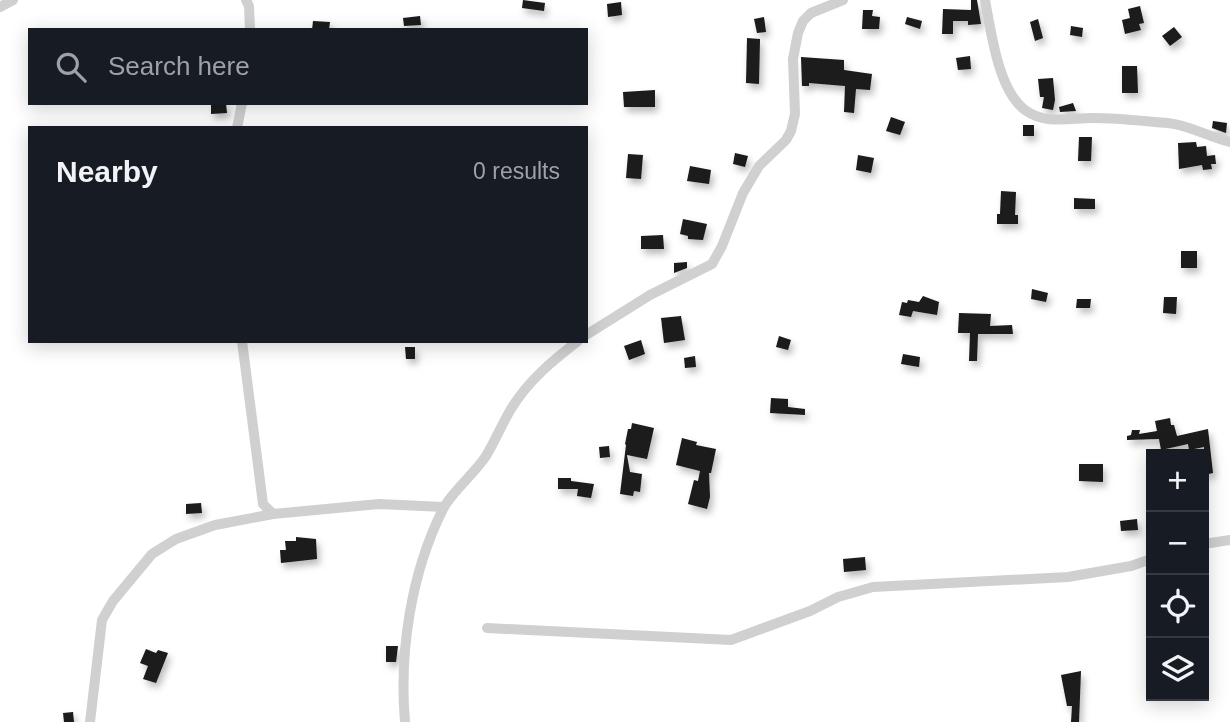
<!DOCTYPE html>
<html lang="en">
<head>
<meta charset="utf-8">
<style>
	:root { --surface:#171b24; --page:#242831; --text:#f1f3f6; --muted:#9ea1a6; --line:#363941 }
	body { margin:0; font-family:Arial,sans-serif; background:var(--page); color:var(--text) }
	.controls { position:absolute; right:21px; bottom:21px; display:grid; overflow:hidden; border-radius:0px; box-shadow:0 4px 18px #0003 }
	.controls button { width:63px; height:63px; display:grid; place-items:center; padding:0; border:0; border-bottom:2px solid var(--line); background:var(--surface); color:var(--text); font:35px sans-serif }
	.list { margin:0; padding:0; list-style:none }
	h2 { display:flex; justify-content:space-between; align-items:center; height:91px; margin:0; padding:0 28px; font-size:30px }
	h2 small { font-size:23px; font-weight:400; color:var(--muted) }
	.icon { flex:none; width:38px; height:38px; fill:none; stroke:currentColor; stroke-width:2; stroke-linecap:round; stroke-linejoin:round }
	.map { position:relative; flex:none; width:1230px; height:722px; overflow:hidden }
	.search { position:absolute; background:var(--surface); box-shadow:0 4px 18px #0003; left:28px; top:28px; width:560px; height:77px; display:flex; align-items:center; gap:18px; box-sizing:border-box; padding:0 24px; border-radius:0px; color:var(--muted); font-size:26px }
	.panel { position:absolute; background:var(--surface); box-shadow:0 4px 18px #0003; left:28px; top:126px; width:560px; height:217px; border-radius:0px }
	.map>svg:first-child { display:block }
	.building { fill:#1a1a1a; filter:url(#shadow) }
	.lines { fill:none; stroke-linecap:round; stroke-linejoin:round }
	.minor { stroke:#d0d0d0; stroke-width:10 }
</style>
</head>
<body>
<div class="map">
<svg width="1230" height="722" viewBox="0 0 1230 722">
	<defs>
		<filter id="shadow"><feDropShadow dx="3" dy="5" stdDeviation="3.5" flood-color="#0004"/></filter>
	</defs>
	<rect width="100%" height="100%" fill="#fff"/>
	<g class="building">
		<polygon points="523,0 545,3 544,11 522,8"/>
		<polygon points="971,0 977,0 981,24 968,25 968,21 953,21 953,34 942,34 943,9 971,10"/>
		<polygon points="621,2 622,15 608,17 607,4"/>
		<polygon points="1140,6 1144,23 1139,24 1141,30 1125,34 1122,20 1130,18 1128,9"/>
		<polygon points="863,10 873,10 872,16 880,17 879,29 862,29"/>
		<polygon points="420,16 421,25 404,26 403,18"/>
		<polygon points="764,17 766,32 757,33 754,19"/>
		<polygon points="907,17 922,21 920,29 905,24"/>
		<polygon points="1038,19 1043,38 1035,41 1030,22"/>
		<polygon points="313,21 330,22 329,30 312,30"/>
		<polygon points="1071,26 1083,28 1082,37 1070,35"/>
		<polygon points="1174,27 1182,37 1170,46 1162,36"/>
		<polygon points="747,38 760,39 759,84 746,83"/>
		<polygon points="970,56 971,69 958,70 956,58"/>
		<polygon points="801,57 844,60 844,70 872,74 870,90 856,89 854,113 844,112 845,86 809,83 809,86 802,86"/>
		<polygon points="1122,66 1137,66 1138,93 1122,93"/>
		<polygon points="1053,78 1055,100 1053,110 1042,108 1044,97 1040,97 1038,79"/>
		<polygon points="655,90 655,107 624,107 623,92"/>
		<polygon points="211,103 226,103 227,113 211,114"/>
		<polygon points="1073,103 1076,111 1060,112 1059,107"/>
		<polygon points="891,117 905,122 900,135 886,131"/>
		<polygon points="1213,121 1227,123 1226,133 1212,128"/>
		<rect x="1023" y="125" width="11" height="11"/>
		<polygon points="1079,137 1092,137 1091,161 1078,161"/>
		<polygon points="1196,142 1197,147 1206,146 1207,156 1215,155 1216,164 1211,164 1212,169 1203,170 1202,165 1179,169 1178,143"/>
		<polygon points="735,153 748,156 745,167 733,164"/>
		<polygon points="628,154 643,155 641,179 626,178"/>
		<polygon points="858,155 874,158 871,173 856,170"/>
		<polygon points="690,166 711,170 709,184 687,181"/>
		<polygon points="1001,191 1016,192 1015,215 1018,215 1018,224 997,224 997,214 1000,214"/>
		<polygon points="1074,198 1095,199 1095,209 1074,209"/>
		<polygon points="683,219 707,224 703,240 688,239 688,236 680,234"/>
		<polygon points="663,235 664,249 641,249 641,236"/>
		<rect x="1181" y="251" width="16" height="17"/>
		<polygon points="687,262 687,268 674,273 674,263"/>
		<polygon points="1032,289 1048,293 1046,302 1031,299"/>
		<polygon points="923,296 939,302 937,315 913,311 911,317 899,315 902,302 907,303 908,300 919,302"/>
		<polygon points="1164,297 1177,297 1176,314 1163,313"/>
		<polygon points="1077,299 1091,299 1090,308 1076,308"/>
		<polygon points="959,313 991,314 990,326 1012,325 1013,334 978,334 977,361 969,361 970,333 958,333"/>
		<polygon points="681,316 685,340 664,343 661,318"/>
		<polygon points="779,336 791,340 788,350 776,347"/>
		<polygon points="641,340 645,354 629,360 624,346"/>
		<polygon points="405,347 415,347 415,359 406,359"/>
		<polygon points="903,354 920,357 919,367 901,364"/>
		<polygon points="695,356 696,367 685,368 684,358"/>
		<polygon points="771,398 788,399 788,407 805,409 805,415 770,413"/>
		<polygon points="1170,418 1171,425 1174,425 1177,436 1208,429 1213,473 1204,475 1204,447 1189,450 1188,444 1161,450 1159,439 1127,440 1127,436 1131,435 1132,430 1140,430 1139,434 1157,431 1155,421"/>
		<polygon points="632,423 654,428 647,459 627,455 630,472 642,474 640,492 634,491 633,496 620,494 626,445 625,444 628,429 631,429"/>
		<polygon points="682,438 697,442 696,445 716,449 711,473 709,473 710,497 707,509 688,504 694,480 698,481 700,471 676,465"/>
		<polygon points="609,446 610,457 600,458 599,447"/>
		<polygon points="1079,464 1103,464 1103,482 1079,481"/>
		<polygon points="558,478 571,478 571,481 594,484 591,498 577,496 578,489 558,489"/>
		<polygon points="201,503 202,513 186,514 186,504"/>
		<polygon points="1137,519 1138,530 1121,531 1120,521"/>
		<polygon points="296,537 316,539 317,559 281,563 280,550 286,550 285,541 296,541"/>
		<polygon points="865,557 866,570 844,572 843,559"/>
		<polygon points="386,646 398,646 396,662 386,662"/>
		<polygon points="146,649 156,653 158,650 168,653 156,683 143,679 148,666 140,663"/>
		<polygon points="1081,671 1079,722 1071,722 1072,706 1067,706 1061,675"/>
		<polygon points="73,712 74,722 64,722 63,713"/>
	</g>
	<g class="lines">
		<g class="minor">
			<polyline points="246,0 249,6 250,30"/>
			<path d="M985,0C991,31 998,90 1025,110C1045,125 1070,118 1093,118C1117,118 1143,121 1168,123C1189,125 1209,137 1230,142"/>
			<polyline points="0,7 13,0"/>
			<polyline points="237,128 242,103"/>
			<polyline points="586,335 650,295 712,264 722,246 743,193 759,166 786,140 791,131 795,114 793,59 798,33 803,21 811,13 843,0"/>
			<polyline points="242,341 263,504 273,514 379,504 444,507"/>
			<polyline points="1204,544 1230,540"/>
			<polyline points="487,628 731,640 810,611 838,597 873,587 1068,577 1131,566 1151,559"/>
			<polyline points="90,722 102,620 113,601 152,554 176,539 215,525 273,514"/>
			<path d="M405,722C399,652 411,573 443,509C451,493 474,474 486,456C495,441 502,424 511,409C528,381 552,361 578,341"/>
		</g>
	</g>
</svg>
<div class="controls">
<button>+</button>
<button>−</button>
<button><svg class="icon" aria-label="locate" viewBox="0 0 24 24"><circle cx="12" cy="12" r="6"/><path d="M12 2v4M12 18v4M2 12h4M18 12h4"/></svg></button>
<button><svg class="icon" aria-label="layers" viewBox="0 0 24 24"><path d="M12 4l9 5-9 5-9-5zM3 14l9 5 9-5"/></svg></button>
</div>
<div class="search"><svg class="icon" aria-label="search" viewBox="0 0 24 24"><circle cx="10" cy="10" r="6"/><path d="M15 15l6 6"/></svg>Search here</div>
<section class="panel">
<h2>Nearby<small>0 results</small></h2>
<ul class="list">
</ul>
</section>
</div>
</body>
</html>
